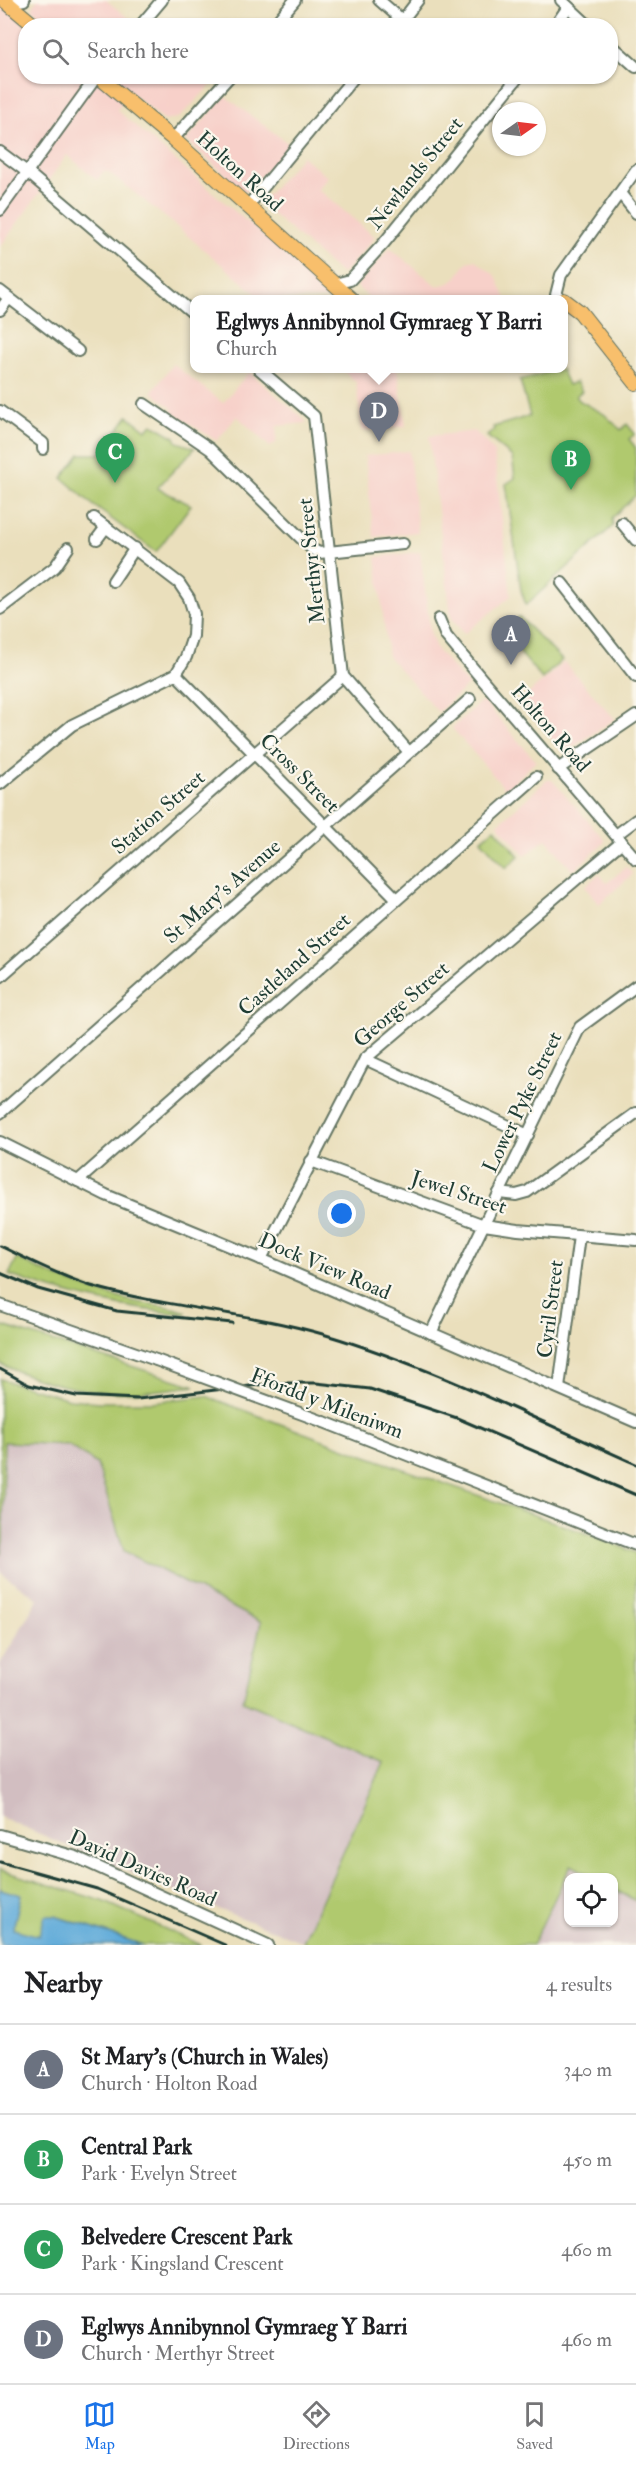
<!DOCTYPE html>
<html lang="en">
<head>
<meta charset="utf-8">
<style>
	:root { --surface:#fff; --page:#f2f2f2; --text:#202124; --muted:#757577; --line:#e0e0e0; --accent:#1a73e8 }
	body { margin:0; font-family:"IM FELL Double Pica",serif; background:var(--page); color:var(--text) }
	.controls { position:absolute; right:18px; bottom:18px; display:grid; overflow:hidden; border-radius:12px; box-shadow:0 2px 4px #0004 }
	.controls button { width:54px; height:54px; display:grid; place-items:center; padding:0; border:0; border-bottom:2px solid var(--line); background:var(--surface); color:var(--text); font:30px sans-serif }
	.compass { position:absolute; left:492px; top:102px; width:54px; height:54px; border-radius:50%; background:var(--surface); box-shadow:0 2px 4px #0004; rotate:76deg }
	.you { position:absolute; left:342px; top:1214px; width:21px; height:21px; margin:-15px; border:4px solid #fff; border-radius:50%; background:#1a73e8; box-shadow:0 0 0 9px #1a73e833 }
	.badge { display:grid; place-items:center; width:39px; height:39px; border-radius:50%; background:var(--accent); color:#fff; font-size:20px; font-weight:700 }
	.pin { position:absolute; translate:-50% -50px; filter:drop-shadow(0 2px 3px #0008) }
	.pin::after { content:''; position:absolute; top:32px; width:21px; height:18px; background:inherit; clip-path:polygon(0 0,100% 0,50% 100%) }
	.popup { position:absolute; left:190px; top:295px; width:378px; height:78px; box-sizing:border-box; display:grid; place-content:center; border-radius:12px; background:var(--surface); filter:drop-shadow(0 2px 4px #0005); font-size:20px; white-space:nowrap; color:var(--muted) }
	.popup b { font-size:22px; color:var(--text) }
	.popup::after { content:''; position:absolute; left:50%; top:100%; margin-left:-12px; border:12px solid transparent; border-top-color:var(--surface) }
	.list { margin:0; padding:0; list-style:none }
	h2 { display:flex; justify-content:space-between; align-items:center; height:78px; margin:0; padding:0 24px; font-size:26px }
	h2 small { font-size:20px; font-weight:400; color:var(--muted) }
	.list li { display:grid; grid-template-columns:39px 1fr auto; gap:18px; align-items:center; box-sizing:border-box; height:90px; padding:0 24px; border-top:2px solid var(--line) }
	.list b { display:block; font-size:22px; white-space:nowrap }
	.list p { margin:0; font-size:20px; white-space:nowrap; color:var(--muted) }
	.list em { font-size:20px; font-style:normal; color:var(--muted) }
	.icon { flex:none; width:33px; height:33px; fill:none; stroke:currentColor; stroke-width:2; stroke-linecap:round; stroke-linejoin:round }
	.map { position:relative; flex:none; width:636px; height:1945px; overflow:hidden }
	.search { position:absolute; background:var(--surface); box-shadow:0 2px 4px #0004; left:18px; right:18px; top:18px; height:66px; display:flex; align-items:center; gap:15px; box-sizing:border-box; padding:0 21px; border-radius:24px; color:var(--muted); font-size:22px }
	.sheet { height:438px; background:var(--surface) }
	nav { display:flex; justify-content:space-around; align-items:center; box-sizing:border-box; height:84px; border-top:2px solid var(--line); background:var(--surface); font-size:16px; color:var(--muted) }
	nav a { display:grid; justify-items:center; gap:3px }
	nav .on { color:var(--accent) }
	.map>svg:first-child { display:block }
	.built { fill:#f7d0c9 }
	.industrial { fill:#d2bec1 }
	.green { fill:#b0c96e; stroke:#688351; stroke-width:1.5 }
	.water { fill:#61abd9; stroke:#407486; stroke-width:1.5 }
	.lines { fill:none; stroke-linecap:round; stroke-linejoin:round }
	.minor-casing { stroke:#667664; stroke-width:14 }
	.major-casing { stroke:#667664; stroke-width:16 }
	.minor { stroke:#fff; stroke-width:10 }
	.major { stroke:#f8bf6c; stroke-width:14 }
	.rail { stroke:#1f3d34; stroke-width:3 }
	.minor-bridge-casing { stroke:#667664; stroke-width:14; stroke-linecap:butt }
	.minor-bridge { stroke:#fff; stroke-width:10 }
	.labels { text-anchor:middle; stroke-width:4.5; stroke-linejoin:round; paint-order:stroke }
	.street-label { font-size:21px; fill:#1f3d34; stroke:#fbf7ec }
</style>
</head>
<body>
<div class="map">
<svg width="636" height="1945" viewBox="0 0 636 1945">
	<rect width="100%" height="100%" fill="#fbf7ec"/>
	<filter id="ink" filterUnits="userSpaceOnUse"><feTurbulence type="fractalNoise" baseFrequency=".0167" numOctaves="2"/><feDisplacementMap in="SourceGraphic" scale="12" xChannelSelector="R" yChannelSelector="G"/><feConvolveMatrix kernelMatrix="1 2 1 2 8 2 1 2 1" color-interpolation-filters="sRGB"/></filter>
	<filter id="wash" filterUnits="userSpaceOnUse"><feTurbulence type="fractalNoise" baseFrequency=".008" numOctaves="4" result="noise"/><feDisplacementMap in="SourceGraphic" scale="24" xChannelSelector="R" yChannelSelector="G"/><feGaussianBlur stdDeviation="1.35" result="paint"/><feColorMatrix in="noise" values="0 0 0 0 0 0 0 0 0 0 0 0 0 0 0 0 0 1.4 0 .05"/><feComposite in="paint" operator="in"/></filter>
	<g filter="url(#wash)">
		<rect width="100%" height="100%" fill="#eadfbc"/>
		<g class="built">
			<polygon points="0,0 26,26 26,76 98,77 125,99 117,110 337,299 262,299 169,220 108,172 103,172 97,180 67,155 0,247"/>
			<polygon points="37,0 106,0 132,21 128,25 52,25 32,9"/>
			<polygon points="112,77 205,77 213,83 180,117 165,121"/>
			<polygon points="225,96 289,144 249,190 244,191 186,140"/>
			<polygon points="302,156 328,177 318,189 375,237 344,273 340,273 262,205 262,201"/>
			<polygon points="390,248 437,286 449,283 456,278 467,262 475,260 496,276 506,299 371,299 358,288 357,285"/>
			<polygon points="173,364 223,403 249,372 305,420 306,423 277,426 276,443 270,447 237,416 217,441 171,412 173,409 152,392"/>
			<polygon points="341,369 397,369 406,426 362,431 356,382"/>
			<polygon points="475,431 494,451 511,596 464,634 451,617 429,436"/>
			<polygon points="409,451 418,532 374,537 365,456"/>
			<polygon points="420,552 431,636 437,650 468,685 438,712 388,656 376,557"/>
			<polygon points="564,662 615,719 564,753 519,702"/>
			<polygon points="480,702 484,702 536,761 506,790 452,728"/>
			<polygon points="547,780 552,780 605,840 604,843 573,871 546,839 525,856 498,824"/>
			<polygon points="626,867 633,874 599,904 585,886 599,874 607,883"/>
		</g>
		<g class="industrial">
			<polygon points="0,1405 97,1464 124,1551 261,1622 243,1701 384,1762 303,1942 195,1900 0,1817 0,1664 38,1599 0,1572"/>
			<polygon points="571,1865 594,1877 568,1878 568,1922 614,1922 614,1889 636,1902 636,1945 532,1945"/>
		</g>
		<g class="green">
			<polygon points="561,369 568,385 576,382 582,391 576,396 580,401 604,414 621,430 627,424 635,434 629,439 636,448 636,495 612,518 613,526 526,605 521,590 506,484 515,478 512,457 487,436 494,430 493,427 530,416 520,380"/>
			<polygon points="128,416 146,430 152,424 175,437 177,442 195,448 157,488 191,505 156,552 93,505 62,478 80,454 100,454"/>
			<polygon points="519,617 562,660 542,679 502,631"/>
			<polygon points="495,828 519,856 506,868 481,840"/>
			<path d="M17,1258C52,1278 92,1291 131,1301C149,1305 170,1305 186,1312L185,1314C124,1309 67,1296 9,1275Z"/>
			<path d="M0,1325L195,1386C175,1388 155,1391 135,1392C89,1395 42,1383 0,1364Z"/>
			<polygon points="0,1379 70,1399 99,1402 152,1402 206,1396 355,1452 608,1541 636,1553 636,1901 614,1889 614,1878 594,1877 571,1865 532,1945 308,1945 303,1942 384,1762 243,1701 261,1622 124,1551 97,1464 68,1445 4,1442 3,1541 0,1556"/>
			<polygon points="0,1870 103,1901 201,1945 143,1945 55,1916 39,1936 13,1929 21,1895 0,1889"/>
		</g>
		<polygon class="water" points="0,1889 21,1895 13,1929 39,1936 45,1916 55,1916 143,1945 0,1945"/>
	</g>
	<g filter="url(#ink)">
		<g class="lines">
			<defs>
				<g id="minor">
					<polyline points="379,0 402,20"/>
					<polyline points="561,0 589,26"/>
					<polyline points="8,3 24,0"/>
					<polyline points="140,26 162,0"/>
					<polyline points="273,26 295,0"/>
					<polyline points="398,26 418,0"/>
					<polyline points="555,26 568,7"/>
					<polyline points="610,44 636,67"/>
					<polyline points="173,139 230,76"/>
					<polyline points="0,152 27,172 194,314"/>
					<polyline points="620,193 636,213"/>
					<polyline points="248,206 355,76"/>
					<polyline points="0,210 97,76"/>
					<polyline points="335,284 350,280 384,243 519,76"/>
					<polyline points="0,291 78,351"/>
					<polyline points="556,295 561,275 636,170"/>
					<polyline points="0,310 9,298"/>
					<polyline points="258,368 314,416 343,676 408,751"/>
					<polyline points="144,404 210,449 312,549 319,553 403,544"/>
					<polyline points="0,411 43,443 43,449"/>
					<polyline points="622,523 636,540"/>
					<polyline points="97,539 106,527"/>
					<polyline points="113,581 135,548"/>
					<polyline points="562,583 636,677"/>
					<polyline points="0,609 55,567 68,548"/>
					<polyline points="439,619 446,636 481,678 636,859"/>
					<polyline points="176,674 396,898"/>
					<polyline points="558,769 636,716"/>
					<polyline points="0,784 72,725 176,674 186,657 193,636 194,614 189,598 179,583 94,518"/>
					<polyline points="616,835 636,820"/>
					<polyline points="580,877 622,842"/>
					<polyline points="0,977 343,676"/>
					<polyline points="365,1059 528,1135"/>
					<polyline points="0,1113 470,699"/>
					<polyline points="0,1142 106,1195 261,1259 636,1422"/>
					<polyline points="311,1161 484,1225 518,1230 636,1240"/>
					<polyline points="78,1181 536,777"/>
					<polyline points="499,1193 516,1195 527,1192 636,1113"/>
					<polyline points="261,1259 365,1059 578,878"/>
					<polyline points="0,1305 156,1360"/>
					<polyline points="431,1333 580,1027 636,986"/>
					<polyline points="559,1388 579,1236"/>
					<polyline points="324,1422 636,1545"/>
					<polyline points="0,1835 76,1857 268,1945"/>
				</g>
				<g id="major">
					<polyline points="4,0 35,26"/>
					<polyline points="98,76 173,139 352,300"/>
					<polyline points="564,300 580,312 636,383"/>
				</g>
			</defs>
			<use href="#minor" class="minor-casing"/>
			<use href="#major" class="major-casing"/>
			<use href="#minor" class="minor"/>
			<use href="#major" class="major"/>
			<g class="rail">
				<path d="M0,1246C29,1260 60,1276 91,1286C168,1308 249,1312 326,1335C433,1367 534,1419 636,1464"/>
				<polyline points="0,1273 38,1289 117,1311 232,1323"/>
				<polyline points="0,1369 29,1385 76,1396 138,1399 276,1383 316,1383 370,1389 457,1418 636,1495"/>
				<polyline points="0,1862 97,1889 225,1945"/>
			</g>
			<defs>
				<polyline id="minor-bridge" points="156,1360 324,1422"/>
			</defs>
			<use href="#minor-bridge" class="minor-bridge-casing"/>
			<use href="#minor-bridge" class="minor-bridge"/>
		</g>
	</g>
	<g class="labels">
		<g class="street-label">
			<text transform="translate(240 171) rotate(42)" y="7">Holton Road</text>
			<text transform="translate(415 173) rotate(-51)" y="7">Newlands Street</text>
			<text transform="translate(311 561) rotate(-96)" y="7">Merthyr Street</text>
			<text transform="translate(551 728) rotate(49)" y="7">Holton Road</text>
			<text transform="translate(300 773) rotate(45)" y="7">Cross Street</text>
			<text transform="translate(158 812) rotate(-41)" y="7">Station Street</text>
			<text transform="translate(222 891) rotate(-41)" y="7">St Mary's Avenue</text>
			<text transform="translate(294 964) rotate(-42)" y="7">Castleland Street</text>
			<text transform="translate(401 1004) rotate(-41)" y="7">George Street</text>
			<text transform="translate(522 1102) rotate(-64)" y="7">Lower Pyke Street</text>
			<text transform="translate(459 1192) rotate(18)" y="7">Jewel Street</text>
			<text transform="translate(325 1266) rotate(23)" y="7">Dock View Road</text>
			<text transform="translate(550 1309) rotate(-83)" y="7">Cyril Street</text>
			<text transform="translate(327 1403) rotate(21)" y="7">Ffordd y Mileniwm</text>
			<text transform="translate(143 1868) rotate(24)" y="7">David Davies Road</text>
		</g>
	</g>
</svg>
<div class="controls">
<button><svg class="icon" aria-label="locate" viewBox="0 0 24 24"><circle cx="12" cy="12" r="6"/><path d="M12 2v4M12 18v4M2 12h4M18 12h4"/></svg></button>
</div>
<svg class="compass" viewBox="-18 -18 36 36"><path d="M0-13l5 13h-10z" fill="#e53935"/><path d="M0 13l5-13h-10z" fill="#757577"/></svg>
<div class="you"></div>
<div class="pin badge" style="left:511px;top:665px;background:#6b7280">A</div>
<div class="pin badge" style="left:571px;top:490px;background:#2e9e5b">B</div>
<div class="pin badge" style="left:115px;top:483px;background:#2e9e5b">C</div>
<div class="pin badge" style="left:379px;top:442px;background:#6b7280">D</div>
<div class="popup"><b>Eglwys Annibynnol Gymraeg Y Barri</b>Church</div>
<div class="search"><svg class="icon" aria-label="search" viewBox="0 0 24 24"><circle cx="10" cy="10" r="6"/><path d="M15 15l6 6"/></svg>Search here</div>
</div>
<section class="sheet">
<h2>Nearby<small>4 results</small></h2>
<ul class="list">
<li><span class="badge" style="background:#6b7280">A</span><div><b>St Mary's (Church in Wales)</b><p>Church · Holton Road</p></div><em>340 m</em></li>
<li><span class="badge" style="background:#2e9e5b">B</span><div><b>Central Park</b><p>Park · Evelyn Street</p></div><em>450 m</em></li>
<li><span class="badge" style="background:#2e9e5b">C</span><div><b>Belvedere Crescent Park</b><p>Park · Kingsland Crescent</p></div><em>460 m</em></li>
<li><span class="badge" style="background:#6b7280">D</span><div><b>Eglwys Annibynnol Gymraeg Y Barri</b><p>Church · Merthyr Street</p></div><em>460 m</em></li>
</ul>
</section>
<nav>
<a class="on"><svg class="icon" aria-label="map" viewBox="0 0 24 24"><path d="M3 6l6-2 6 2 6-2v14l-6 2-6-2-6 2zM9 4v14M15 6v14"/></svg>Map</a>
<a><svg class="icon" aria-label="directions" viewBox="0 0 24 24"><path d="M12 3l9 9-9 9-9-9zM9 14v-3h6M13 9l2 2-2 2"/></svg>Directions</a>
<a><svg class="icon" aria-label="saved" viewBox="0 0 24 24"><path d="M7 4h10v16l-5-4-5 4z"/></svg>Saved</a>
</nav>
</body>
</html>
